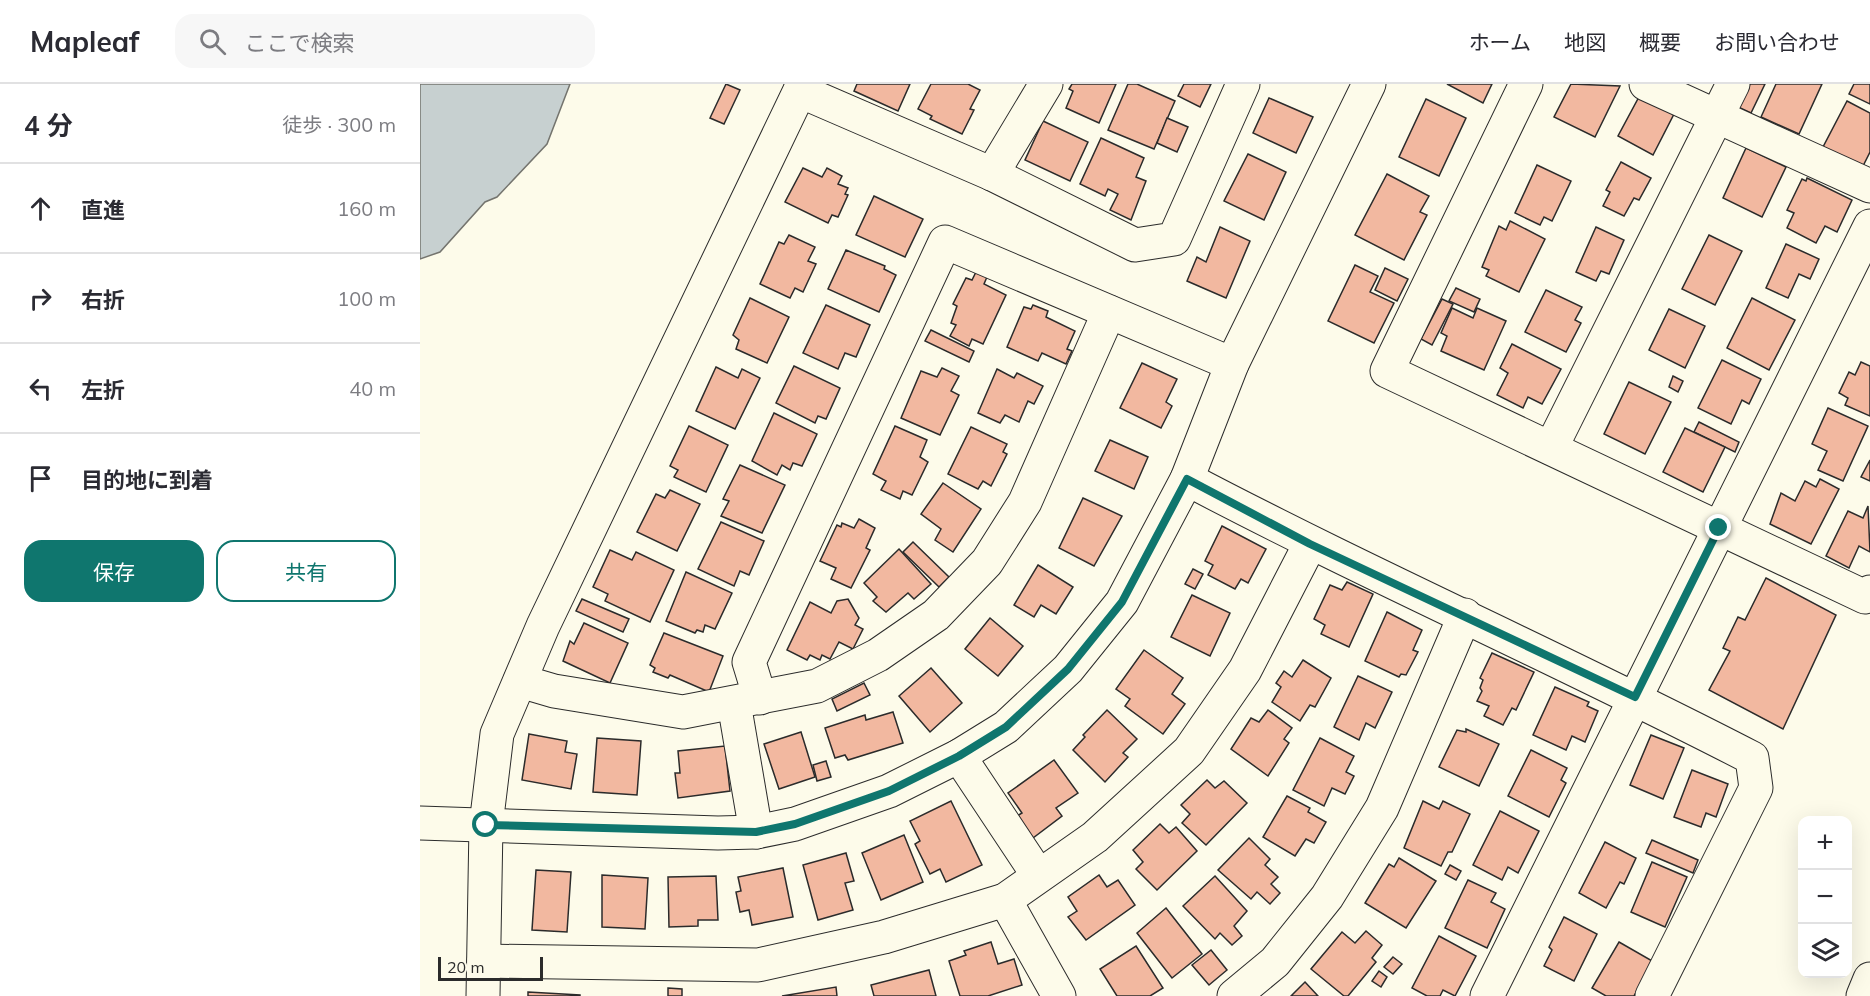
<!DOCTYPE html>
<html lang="ja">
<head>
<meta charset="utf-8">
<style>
	:root { --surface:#fff; --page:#f7f7f7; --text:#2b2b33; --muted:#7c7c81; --line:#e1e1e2; --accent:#0f766e }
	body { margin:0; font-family:Mulish,"Noto Sans JP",sans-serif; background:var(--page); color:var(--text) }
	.controls { position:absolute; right:18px; bottom:18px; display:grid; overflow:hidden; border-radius:12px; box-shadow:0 6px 24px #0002 }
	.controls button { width:54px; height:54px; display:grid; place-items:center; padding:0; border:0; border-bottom:2px solid var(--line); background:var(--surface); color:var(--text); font:30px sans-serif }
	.scale { position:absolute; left:18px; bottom:15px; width:105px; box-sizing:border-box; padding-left:6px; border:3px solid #2b2b2b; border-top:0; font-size:16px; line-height:21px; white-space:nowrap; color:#2b2b2b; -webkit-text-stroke:4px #fdfbea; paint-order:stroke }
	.stop { position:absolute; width:18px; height:18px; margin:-14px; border:4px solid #0f766e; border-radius:50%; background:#fff }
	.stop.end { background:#0f766e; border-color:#fff; box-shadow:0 2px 6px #0008 }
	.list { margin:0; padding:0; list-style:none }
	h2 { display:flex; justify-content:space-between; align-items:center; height:78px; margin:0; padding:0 24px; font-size:26px }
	h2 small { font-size:20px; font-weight:400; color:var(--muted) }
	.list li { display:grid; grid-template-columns:39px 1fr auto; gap:18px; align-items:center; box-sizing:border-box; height:90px; padding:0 24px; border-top:2px solid var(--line) }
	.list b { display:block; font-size:22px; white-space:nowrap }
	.list em { font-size:20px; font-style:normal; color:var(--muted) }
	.actions { display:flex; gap:12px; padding:18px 24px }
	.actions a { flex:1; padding:14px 0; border:2px solid var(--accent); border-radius:18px; text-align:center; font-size:21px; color:var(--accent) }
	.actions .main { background:var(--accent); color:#fff }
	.icon { flex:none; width:33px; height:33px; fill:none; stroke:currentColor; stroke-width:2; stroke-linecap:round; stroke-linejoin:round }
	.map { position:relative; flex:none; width:1450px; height:912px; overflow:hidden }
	header { display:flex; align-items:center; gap:36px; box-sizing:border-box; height:84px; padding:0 30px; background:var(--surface); border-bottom:2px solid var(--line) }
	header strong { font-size:28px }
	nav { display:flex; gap:33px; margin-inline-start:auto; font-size:21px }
	.search { width:420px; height:54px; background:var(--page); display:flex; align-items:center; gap:15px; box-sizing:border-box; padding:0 21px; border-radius:18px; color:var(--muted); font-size:22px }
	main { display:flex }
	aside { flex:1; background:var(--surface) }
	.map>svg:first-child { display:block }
	.water { fill:#c7d0d0; stroke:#74746e; stroke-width:1.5 }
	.building { fill:#f2b8a0; stroke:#2b2b2b; stroke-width:1.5 }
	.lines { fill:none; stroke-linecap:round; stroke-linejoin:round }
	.minor-casing { stroke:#2b2b2b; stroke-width:35 }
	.minor { stroke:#fdfbea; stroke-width:33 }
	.route { stroke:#0f766e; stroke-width:8 }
</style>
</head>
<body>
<header>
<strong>Mapleaf</strong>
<div class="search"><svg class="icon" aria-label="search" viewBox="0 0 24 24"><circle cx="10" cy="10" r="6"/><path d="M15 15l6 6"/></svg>ここで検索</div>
<nav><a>ホーム</a><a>地図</a><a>概要</a><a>お問い合わせ</a></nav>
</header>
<main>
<aside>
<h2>4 分<small>徒歩 · 300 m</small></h2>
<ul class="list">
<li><svg class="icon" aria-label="ahead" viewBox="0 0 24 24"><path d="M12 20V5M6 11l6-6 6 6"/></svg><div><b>直進</b></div><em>160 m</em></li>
<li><svg class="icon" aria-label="right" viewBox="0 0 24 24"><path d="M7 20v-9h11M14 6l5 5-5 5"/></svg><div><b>右折</b></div><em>100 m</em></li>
<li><svg class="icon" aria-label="left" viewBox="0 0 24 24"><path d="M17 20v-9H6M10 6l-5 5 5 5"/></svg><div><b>左折</b></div><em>40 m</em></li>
<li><svg class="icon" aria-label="arrive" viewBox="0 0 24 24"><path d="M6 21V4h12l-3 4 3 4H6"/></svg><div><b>目的地に到着</b></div></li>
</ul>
<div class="actions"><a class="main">保存</a><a>共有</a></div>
</aside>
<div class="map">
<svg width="1450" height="912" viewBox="0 0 1450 912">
	<rect width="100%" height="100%" fill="#fdfbea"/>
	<polygon class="water" points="0,0 150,0 127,60 77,113 65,118 20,168 0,175"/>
	<g class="building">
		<polygon points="306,0 320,6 304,40 290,34"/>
		<polygon points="437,0 490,0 478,27 434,7"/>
		<polygon points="511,0 548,0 560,6 550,25 554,26 542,50 510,35 512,32 498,25"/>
		<polygon points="652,0 696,0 679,39 646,24 653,7 649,5"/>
		<polygon points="708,0 717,0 755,17 734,65 688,46"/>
		<polygon points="764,0 791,0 780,23 758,12"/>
		<polygon points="1027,0 1072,0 1063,19"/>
		<polygon points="1151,0 1200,2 1175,53 1134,33"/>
		<polygon points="1330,0 1345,0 1331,29 1318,23"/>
		<polygon points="1356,0 1402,0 1379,50 1341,33"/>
		<polygon points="1434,0 1450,0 1450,20 1429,10"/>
		<polygon points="1220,11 1255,28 1233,71 1198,52"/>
		<polygon points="849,14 893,33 876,69 833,49"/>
		<polygon points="1006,15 1046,34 1019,92 979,73"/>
		<polygon points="1427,17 1450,29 1450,68 1442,84 1403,63"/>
		<polygon points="747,34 768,43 757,68 737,59"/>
		<polygon points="623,37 668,58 650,97 605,76"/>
		<polygon points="681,54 724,74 716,93 726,97 711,136 690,126 698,110 688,105 685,112 660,100"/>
		<polygon points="1326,64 1366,83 1342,133 1303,114"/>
		<polygon points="828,70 866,88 844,136 804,117"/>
		<polygon points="1201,78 1231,94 1219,116 1214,114 1204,132 1183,122 1190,108 1186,106"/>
		<polygon points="1117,81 1151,97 1132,137 1124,133 1120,141 1095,129"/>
		<polygon points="383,84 402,93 407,84 422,92 418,100 428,104 425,110 428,111 418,133 412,131 408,139 365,118"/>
		<polygon points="967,90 1009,112 1000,128 1007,131 984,176 935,151"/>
		<polygon points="1387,94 1432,116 1417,148 1405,142 1396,159 1367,144 1374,129 1367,126 1382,95 1386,97"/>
		<polygon points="454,112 503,135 485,173 436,151"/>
		<polygon points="1090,137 1125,155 1099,208 1066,192 1069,186 1062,183 1079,142 1086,146"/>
		<polygon points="800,143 830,157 806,214 767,197 777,173 786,178"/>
		<polygon points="1176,143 1204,156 1189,190 1181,187 1176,197 1156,188"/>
		<polygon points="369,151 395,163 388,177 396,180 383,208 375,204 370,214 340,200 359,158 364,160"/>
		<polygon points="1289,151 1322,167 1295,221 1262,205"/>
		<polygon points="1366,160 1399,175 1390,195 1379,190 1368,214 1346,204"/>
		<polygon points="426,166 465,182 464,185 476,191 459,228 408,205"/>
		<polygon points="935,181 958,192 950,208 974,219 954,259 908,237"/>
		<polygon points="965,184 988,195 977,217 955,206"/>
		<polygon points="556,188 567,193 564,200 586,211 563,260 552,255 549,262 530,252 536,241 531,239 537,222 533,220 546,194 552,196"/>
		<polygon points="1036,204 1060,215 1054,228 1029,217"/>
		<polygon points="1126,206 1162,223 1155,236 1161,239 1146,268 1105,248"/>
		<polygon points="330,214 369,233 347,279 316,265 319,256 313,251"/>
		<polygon points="1332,214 1375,236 1349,286 1307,264"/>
		<polygon points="1022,215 1033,220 1012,261 1001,255"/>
		<polygon points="406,221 450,241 436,273 425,269 418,285 383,269"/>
		<polygon points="613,221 628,227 626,233 655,247 647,265 652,267 646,280 622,269 618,277 587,263 604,223 611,225"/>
		<polygon points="1032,224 1053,234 1057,224 1086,237 1064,286 1021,267 1027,252 1021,249"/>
		<polygon points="1249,225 1285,242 1265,284 1229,266"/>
		<polygon points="511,246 554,267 549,278 505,257"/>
		<polygon points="1092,260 1141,285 1122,320 1108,313 1103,324 1077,311 1088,289 1080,284"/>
		<polygon points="1302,276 1341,295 1329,320 1322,316 1311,340 1278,324"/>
		<polygon points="1441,278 1450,282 1450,332 1425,321 1428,314 1419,309 1429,288 1435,291"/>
		<polygon points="722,279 757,295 746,318 752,322 741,344 700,324"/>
		<polygon points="374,282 420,304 406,335 398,332 395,339 356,319"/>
		<polygon points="296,283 318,294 322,285 340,294 315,345 276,327"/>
		<polygon points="522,284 539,292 531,307 539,311 520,351 481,334 501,287 517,293"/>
		<polygon points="577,285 594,294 597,289 623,302 614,320 608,317 599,338 585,331 580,339 558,329"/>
		<polygon points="1253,292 1263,297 1258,308 1249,303"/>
		<polygon points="1209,298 1251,318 1225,370 1184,350"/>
		<polygon points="1408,324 1448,342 1423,397 1398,386 1407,367 1392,360"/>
		<polygon points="354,329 397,350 382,382 373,379 370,386 362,381 357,391 332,377"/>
		<polygon points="1279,338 1319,358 1315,368 1274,348"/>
		<polygon points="269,342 308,361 286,408 254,393 258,386 250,382"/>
		<polygon points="475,342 507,356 500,373 508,378 492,411 483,407 480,415 461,406 466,397 453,390"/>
		<polygon points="551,343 587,360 583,368 587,370 571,402 563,397 558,405 528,390"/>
		<polygon points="1265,344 1305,363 1283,408 1243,388"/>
		<polygon points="690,356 728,373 714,405 675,387"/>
		<polygon points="1450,376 1450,397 1441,393"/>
		<polygon points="320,381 365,401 342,449 301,432 309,417 303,415"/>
		<polygon points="1400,395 1419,405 1391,460 1350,440 1361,409 1375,417 1385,397 1396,403"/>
		<polygon points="523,399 561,425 533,468 515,456 521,445 501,430"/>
		<polygon points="250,406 280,420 257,467 217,448 236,410 245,414"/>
		<polygon points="663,414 702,432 674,482 639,464"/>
		<polygon points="1448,422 1450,468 1439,462 1429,484 1406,472 1428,427 1443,434"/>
		<polygon points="439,435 455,444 446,464 450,466 431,504 411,495 416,484 400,477 417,441 421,443 422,439 434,444"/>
		<polygon points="301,438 344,457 329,491 320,487 314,502 278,485"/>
		<polygon points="802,442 846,465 828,499 821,495 815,505 788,491 793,481 785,477"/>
		<polygon points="493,458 529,493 519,503 483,468"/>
		<polygon points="479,465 511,500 494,515 488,509 466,528 453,517 457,513 444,499"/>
		<polygon points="190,466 212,476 216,468 254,486 230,538 185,517 188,510 173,503"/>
		<polygon points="618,481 653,503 636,530 621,521 614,533 594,521"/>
		<polygon points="773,485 783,490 775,505 765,500"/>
		<polygon points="266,488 312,509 295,545 285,541 283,548 277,546 275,549 246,537"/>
		<polygon points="1346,494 1416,531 1363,645 1289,606 1310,567 1303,564 1318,533 1325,536"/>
		<polygon points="927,498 953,510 929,563 901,550 905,541 894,535 910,501 922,506"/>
		<polygon points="772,511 810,529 790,572 751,553"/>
		<polygon points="162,515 209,535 203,548 156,527"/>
		<polygon points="428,515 439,534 435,541 443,545 433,565 419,558 410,575 402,571 400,576 390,571 387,576 367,566 390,518 411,529 417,517"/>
		<polygon points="967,528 1002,546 993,566 998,568 986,591 981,590 979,593 945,577"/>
		<polygon points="570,534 603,562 578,592 545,565"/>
		<polygon points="164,539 208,559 190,599 143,577 150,557 154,560"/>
		<polygon points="244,549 303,572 289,608 250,591 248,594 233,588 235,584 230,581"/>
		<polygon points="724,566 763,594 752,610 765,620 743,650 705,622 710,615 696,605"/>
		<polygon points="1072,569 1114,588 1096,626 1092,624 1083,641 1064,632 1069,622 1057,617 1062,607 1060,604 1063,596 1060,594"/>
		<polygon points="883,576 911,594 895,623 890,621 880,637 852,618 861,603 856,599 864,587 872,593"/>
		<polygon points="511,584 542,619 510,648 479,612"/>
		<polygon points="938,592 972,608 955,644 946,639 939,656 914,643"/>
		<polygon points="444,599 450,611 417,627 412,615"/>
		<polygon points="1135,603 1169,618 1167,622 1178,627 1165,658 1152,652 1146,666 1113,651"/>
		<polygon points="687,626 717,655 703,669 708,673 685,698 653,666 665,653 663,651"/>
		<polygon points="848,626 872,644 864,655 869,659 848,692 811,665 831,634 839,638"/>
		<polygon points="473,628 483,659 428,676 425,671 415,674 405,644 445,631 446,636"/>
		<polygon points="1046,645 1079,660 1059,702 1019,683 1037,646 1046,648"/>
		<polygon points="381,648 395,693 359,705 344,660"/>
		<polygon points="109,650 147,657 145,668 157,670 151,705 102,696"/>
		<polygon points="1231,651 1264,664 1243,715 1210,701"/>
		<polygon points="177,654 221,657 217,711 173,708"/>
		<polygon points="900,654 934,672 926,688 934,692 925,710 912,704 904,722 873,706"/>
		<polygon points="305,662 310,707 258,714 255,689 260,689 258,667"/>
		<polygon points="1111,666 1147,684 1141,696 1146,699 1129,733 1088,712"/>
		<polygon points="634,676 658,709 636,724 642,732 613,754 597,732 602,729 588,709"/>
		<polygon points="406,677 411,693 397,697 393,681"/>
		<polygon points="1272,686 1308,700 1296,733 1286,729 1281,743 1254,733"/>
		<polygon points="787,696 795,704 804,697 827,719 786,761 762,739 770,730 761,721"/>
		<polygon points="867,712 890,724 888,728 906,738 894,759 886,755 875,772 843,753"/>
		<polygon points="531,717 562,781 526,798 520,785 510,790 495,760 500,757 490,737"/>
		<polygon points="1003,717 1019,725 1023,717 1050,730 1032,768 1028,768 1021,782 984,764"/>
		<polygon points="1080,727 1119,747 1098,789 1088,783 1082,796 1053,781"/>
		<polygon points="740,740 749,749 756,743 777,767 737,806 716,785 723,778 713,766"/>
		<polygon points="484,751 503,798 461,816 442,769"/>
		<polygon points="829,754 850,775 845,781 858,793 851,800 860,809 850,820 837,808 831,815 798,786"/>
		<polygon points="1232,756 1278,776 1273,789 1226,769"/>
		<polygon points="1185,758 1216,774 1204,800 1200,798 1186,824 1159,809"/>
		<polygon points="426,769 434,797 425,799 433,826 398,836 383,781"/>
		<polygon points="979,774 1016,797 986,844 945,819 969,780 974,783"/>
		<polygon points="1232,778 1267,793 1245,843 1211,828"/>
		<polygon points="1030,781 1041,787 1036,796 1025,790"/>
		<polygon points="363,784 373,833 332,841 329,826 320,828 316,808 321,807 318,793"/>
		<polygon points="116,786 151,788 147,848 112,846"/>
		<polygon points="182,791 228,794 225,845 182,843"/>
		<polygon points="679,791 687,803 698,796 715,821 666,856 648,833 657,827 648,813"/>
		<polygon points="296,792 298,836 278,836 278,842 249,843 248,793"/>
		<polygon points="795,792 827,827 814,842 822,852 812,861 800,849 795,855 763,822"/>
		<polygon points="1048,796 1076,809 1071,818 1085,825 1067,864 1025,844"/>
		<polygon points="746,824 782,870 752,894 717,849"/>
		<polygon points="1144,833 1177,850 1154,897 1124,882 1132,866 1129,863"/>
		<polygon points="946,847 962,861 952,874 956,878 928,912 924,912 891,885 922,848 935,859"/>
		<polygon points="1019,852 1056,872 1035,912 1023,906 1020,912 1007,912 992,904"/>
		<polygon points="571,858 578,880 594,875 602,901 568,912 540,912 529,877 546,871 544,867"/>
		<polygon points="1199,858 1234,878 1214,912 1186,912 1172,904"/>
		<polygon points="716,862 743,904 730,912 697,912 680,885"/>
		<polygon points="791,866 807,886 789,901 772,881"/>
		<polygon points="973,873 982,880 973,890 964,883"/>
		<polygon points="509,886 516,912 454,912 451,901"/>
		<polygon points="959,887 967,893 961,903 952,897"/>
		<polygon points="885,898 898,912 871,912"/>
		<polygon points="416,903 417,912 362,912"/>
		<polygon points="248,904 262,905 262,912 248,912"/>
		<polygon points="108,908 160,911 160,912 108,912"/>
	</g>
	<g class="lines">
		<defs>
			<g id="minor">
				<polyline points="1106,0 967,287 1445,513 1450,508"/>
				<polyline points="1226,0 1450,102"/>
				<polyline points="380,7 572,90 715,161 754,155 823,0"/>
				<polyline points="572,90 626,0"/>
				<polyline points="1131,364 1313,0"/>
				<path d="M767,395C953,493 1145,577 1332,674L1336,704L1232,912"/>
				<polyline points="100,597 134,607 263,628 397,602 458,571 516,531 567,478 605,418 689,228"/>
				<polyline points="340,614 329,578 525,158 812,280"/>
				<polyline points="314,619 336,748"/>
				<polyline points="539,672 618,791"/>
				<polyline points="0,739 298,749 336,748 375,740 469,707 539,672 586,643 648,585 702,518 767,395 812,280 949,0"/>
				<polyline points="585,816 639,912"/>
				<polyline points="64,877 338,881 464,853 585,816 675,753 769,667 825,586 890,460"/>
				<polyline points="63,912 66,741 77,650 123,542 383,0"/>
				<polyline points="814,912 855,878 907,813 962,724 1045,531"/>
				<polyline points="1067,912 1450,142"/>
				<polyline points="1443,912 1450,895"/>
			</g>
		</defs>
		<use href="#minor" class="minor-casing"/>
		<use href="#minor" class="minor"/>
	</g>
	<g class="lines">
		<polyline class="route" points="66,741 336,748 375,740 469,707 539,672 586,643 648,585 702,518 767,395 890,460 1215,613 1299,444"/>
	</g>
</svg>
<div class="controls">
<button>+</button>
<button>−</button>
<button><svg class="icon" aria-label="layers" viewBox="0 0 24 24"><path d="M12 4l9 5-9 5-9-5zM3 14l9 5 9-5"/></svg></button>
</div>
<div class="scale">20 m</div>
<div class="stop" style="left:66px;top:741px"></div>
<div class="stop end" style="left:1299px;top:444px"></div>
</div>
</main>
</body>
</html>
